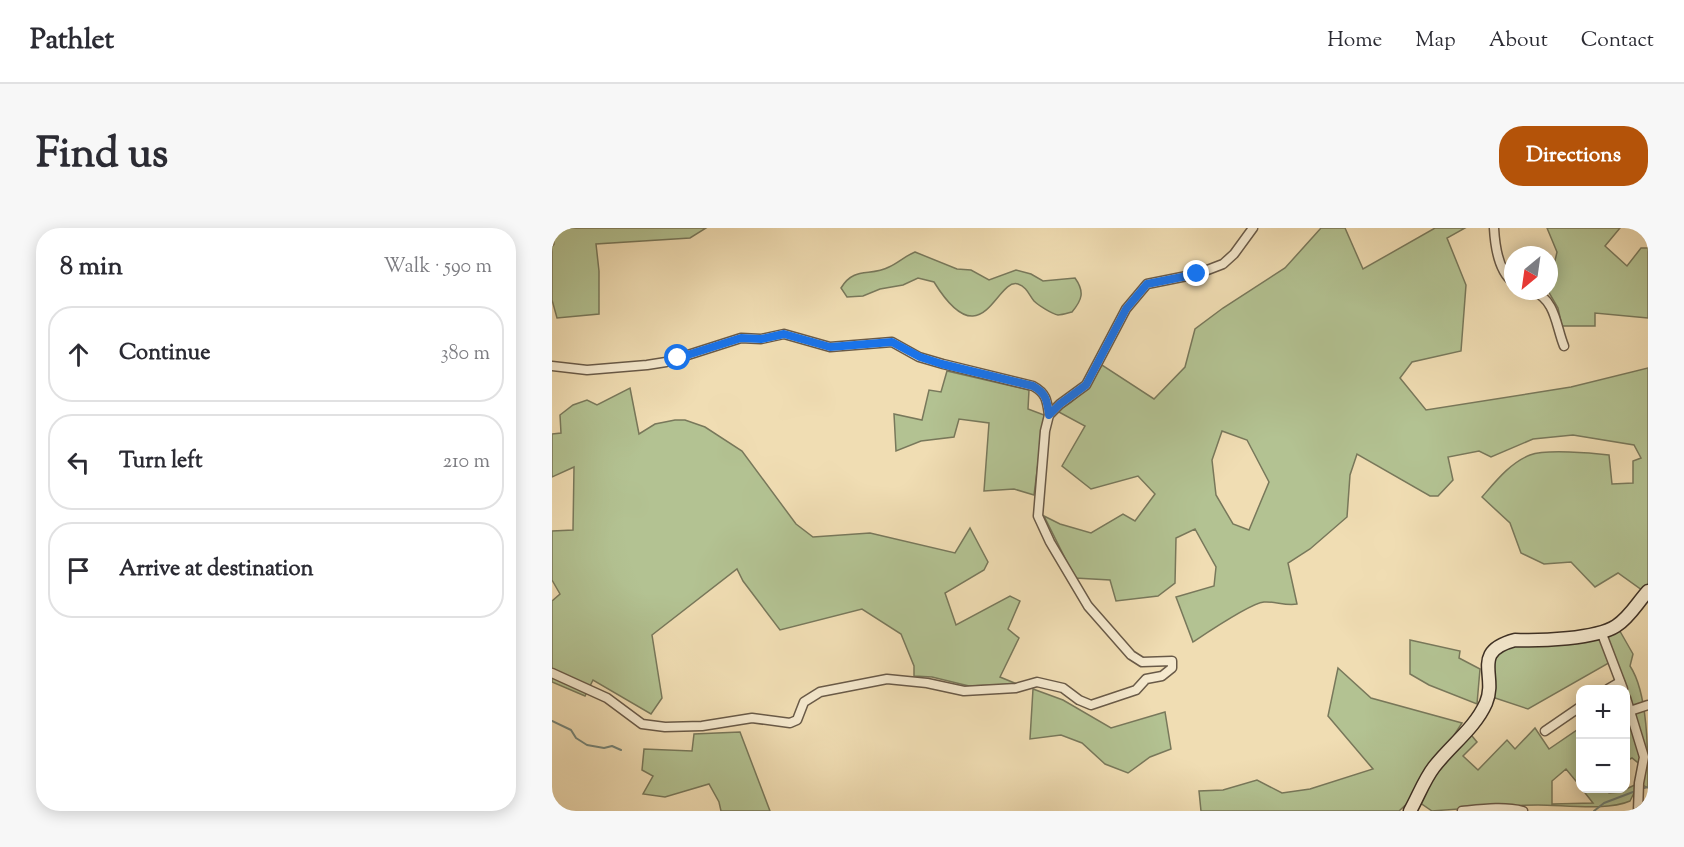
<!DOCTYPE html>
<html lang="en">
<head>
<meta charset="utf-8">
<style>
	:root { --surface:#fff; --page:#f7f7f7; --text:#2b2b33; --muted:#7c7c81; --line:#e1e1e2; --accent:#b45309 }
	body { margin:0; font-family:"Sorts Mill Goudy",serif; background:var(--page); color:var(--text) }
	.controls { position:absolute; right:18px; bottom:18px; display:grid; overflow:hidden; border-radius:12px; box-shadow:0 3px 15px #0003 }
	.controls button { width:54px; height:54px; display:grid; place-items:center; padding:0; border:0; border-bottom:2px solid var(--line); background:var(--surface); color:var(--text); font:30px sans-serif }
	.compass { position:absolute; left:952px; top:18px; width:54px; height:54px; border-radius:50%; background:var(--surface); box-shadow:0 3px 15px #0003; rotate:209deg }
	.stop { position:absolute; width:18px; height:18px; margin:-14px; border:4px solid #1a73e8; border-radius:50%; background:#fff }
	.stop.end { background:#1a73e8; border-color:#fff; box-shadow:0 2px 6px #0008 }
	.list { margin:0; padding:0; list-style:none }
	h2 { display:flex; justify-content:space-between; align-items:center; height:78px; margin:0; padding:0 24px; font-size:26px }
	h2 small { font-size:20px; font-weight:400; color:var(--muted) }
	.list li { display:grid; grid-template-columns:39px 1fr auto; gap:18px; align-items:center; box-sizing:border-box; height:96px; margin:0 12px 12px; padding:0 12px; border:2px solid var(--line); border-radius:24px }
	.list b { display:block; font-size:22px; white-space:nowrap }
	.list em { font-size:20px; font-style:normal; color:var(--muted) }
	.icon { flex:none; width:33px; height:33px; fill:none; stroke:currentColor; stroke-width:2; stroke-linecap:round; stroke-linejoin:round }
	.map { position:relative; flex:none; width:1096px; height:583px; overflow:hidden; border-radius:24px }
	header { display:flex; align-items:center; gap:36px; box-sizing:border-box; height:84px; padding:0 30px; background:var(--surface); border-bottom:2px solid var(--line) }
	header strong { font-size:28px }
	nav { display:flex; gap:33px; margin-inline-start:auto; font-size:21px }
	.intro { display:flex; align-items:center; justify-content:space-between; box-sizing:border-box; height:144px; padding:0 36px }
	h1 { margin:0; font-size:42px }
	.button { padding:15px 27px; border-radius:24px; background:var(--accent); color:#fff; font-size:21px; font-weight:700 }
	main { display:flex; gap:36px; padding:0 36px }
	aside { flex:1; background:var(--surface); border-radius:24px; box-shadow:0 3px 15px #0003 }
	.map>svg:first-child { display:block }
	.green { fill:#b3c292; stroke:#78785b; stroke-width:1.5; fill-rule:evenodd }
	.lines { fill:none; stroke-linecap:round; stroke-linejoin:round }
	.stream { stroke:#748378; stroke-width:2 }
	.street-casing { stroke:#695a48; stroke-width:11 }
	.secondary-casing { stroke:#3c2f24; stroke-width:15 }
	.street { stroke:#f5e9ce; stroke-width:8 }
	.secondary { stroke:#f5e9ce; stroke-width:12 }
	.route { stroke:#1a73e8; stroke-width:8 }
</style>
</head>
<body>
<header>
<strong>Pathlet</strong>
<nav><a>Home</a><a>Map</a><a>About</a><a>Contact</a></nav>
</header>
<div class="intro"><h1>Find us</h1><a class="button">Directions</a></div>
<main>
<aside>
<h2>8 min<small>Walk · 590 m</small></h2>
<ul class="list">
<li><svg class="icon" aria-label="ahead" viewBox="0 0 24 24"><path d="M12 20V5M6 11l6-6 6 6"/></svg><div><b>Continue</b></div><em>380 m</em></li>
<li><svg class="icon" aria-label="left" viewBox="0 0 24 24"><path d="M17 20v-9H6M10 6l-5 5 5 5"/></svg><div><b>Turn left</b></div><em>210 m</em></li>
<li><svg class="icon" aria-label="arrive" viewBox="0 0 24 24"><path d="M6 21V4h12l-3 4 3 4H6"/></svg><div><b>Arrive at destination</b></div></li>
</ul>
</aside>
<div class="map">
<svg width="1096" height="583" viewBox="0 0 1096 583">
	<rect width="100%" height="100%" fill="#f0ddb3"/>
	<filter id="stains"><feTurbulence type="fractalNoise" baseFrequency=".00333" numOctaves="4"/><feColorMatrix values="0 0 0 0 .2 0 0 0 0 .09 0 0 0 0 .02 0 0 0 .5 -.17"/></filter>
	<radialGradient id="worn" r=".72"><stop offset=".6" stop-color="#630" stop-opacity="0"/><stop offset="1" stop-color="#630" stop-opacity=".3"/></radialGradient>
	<g class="green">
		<polygon points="0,0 154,0 138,10 44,16 47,43 47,86 5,90 0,72 0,19 2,16"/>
		<path d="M769,0H793L811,41L883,0H913L895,10L914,57L909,123L860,134L848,150L874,182L1019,159L1096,140V358L1090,362L1066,345L1043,359L1019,334L992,336L969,325L958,295L930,269C944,253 958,235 978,227C994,221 1040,225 1057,227L1060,256L1081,255V233L1089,230L1082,217L1021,207L981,211L939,229L927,223L896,229L901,252L886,268H878L805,226L798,247L795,289L758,321L736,335L745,376C733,378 723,373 712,374C699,375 653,406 641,414L624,369L662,358L664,339L643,301L624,310L623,355L606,368L564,373L558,352L523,350L492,288L508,296L539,305L571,286L583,293L603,266L586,248L539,261L510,238L533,198L505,183C526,172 538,157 550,137L602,171L633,139L643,101L671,80L733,40ZM670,203L695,212L717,254L697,302L681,296L664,267L660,232Z"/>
		<polygon points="995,0 1068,0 1053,18 1075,38 1089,20 1096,20 1096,90 1043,85 1043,98 1010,98 1006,80 996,63 1005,24"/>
		<path d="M363,24L405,41L419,42L437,52L464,42L479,46L491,53L523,50C533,64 530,72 520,84C516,85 510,87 506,87C500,86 486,77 482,73C477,67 475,59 466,56C444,49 431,133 382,54L366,50L351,57L328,61L311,68L295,69L289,60C302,38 318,49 337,39C346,35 353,28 363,24Z"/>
		<polygon points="395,143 477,162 476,181 492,187 482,267 462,261 432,263 437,195 407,191 402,209 369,213 344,223 342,186 370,192 377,162 389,164"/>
		<polygon points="78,160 87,206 103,196 123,192 133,192 153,199 190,223 244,296 261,309 318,305 403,325 418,300 436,334 432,342 393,365 404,397 458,368 468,373 456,401 467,410 448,449 465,456 417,458 380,449 362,448 362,438 349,406 310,381 228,402 191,353 185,341 100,407 110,470 99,486 41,452 33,468 0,454 0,373 8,366 0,352 0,303 21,302 22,239 0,249 0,206 9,205 8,187 21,177 35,172 45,177"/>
		<path d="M1065,398L1081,426L1078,438C1096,465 1096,524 1096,560L1087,555L1078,573C1056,583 1012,577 986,577C951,577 916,580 880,583L864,572L915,502L925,514L911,528L926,542L955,512L963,521L983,500L997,521L1028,500V558L1014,541L1000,553V576L1041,575L1030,561H1055L1057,565L1068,564L1087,555L1090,538L1080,530L1074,533V461L1060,433L976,481L937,468L942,422Z"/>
		<polygon points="858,412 908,423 907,430 928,441 925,476 877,457 858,446"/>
		<polygon points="786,440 819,470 910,495 861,570 847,583 649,583 647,563 671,562 705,552 730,565 758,561 821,541 776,488"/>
		<polygon points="481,461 511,472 559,500 613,484 619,521 598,529 576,545 553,536 530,515 509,507 478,511"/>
		<polygon points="188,504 218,583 169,583 167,574 157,556 113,569 91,566 101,548 90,542 92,521 140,523 142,506"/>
	</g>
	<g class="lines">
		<g class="stream">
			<polyline points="0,493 19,502 24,510 35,517 52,520 60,518 69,522"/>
			<polyline points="1092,560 1096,559"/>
			<polyline points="1042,583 1052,575 1081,564"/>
		</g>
		<defs>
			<g id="street">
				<path d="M942,0C943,18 946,43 961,54"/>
				<path d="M981,63C1004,72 1004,99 1012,118"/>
				<path d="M0,138L35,142L95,137L114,134L189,110L209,111L232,106L278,119L340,114L367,129L391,136L481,158C494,165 495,172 497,187"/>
				<polyline points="1050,406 1071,461"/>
				<polyline points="0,445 55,470 90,496 113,499 150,498 200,490 238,495 245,492 252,474 268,464 335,451 375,455 412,463 464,460 485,454 511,460 527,472 539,477 584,462 594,451 610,448 620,440 620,433 590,434 579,427 536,378 498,314 486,288 493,203 497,187 508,176 534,157 574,81 595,56 645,46 671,36 682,26 701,0"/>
				<polyline points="1056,461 1068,454"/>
				<polyline points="1074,470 1092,529 1087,555 1086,583"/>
				<polyline points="1078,483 1096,477"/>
				<polyline points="993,503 1028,479"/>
				<path d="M910,583C930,581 952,578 971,583"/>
			</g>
			<path id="secondary" d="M858,583C866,569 872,552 882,539C899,517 923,500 934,475C946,447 918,424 963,412C988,413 1044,411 1064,398C1078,389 1085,375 1096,363"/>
		</defs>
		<use href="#street" class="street-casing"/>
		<use href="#secondary" class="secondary-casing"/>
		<use href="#street" class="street"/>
		<use href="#secondary" class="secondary"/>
	</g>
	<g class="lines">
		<path class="route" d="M126,130L189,110L209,111L232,106L278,119L340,114L368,129L390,136L481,158C494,165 495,172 497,187L508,176L534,157L574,81L595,56L645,46"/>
	</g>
	<rect width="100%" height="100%" filter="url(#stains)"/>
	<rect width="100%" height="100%" fill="url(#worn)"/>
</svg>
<div class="controls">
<button>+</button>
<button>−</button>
</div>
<svg class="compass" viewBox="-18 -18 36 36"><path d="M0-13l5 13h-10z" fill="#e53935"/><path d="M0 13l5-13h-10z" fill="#7c7c81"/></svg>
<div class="stop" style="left:126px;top:130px"></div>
<div class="stop end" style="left:645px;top:46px"></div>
</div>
</main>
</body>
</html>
